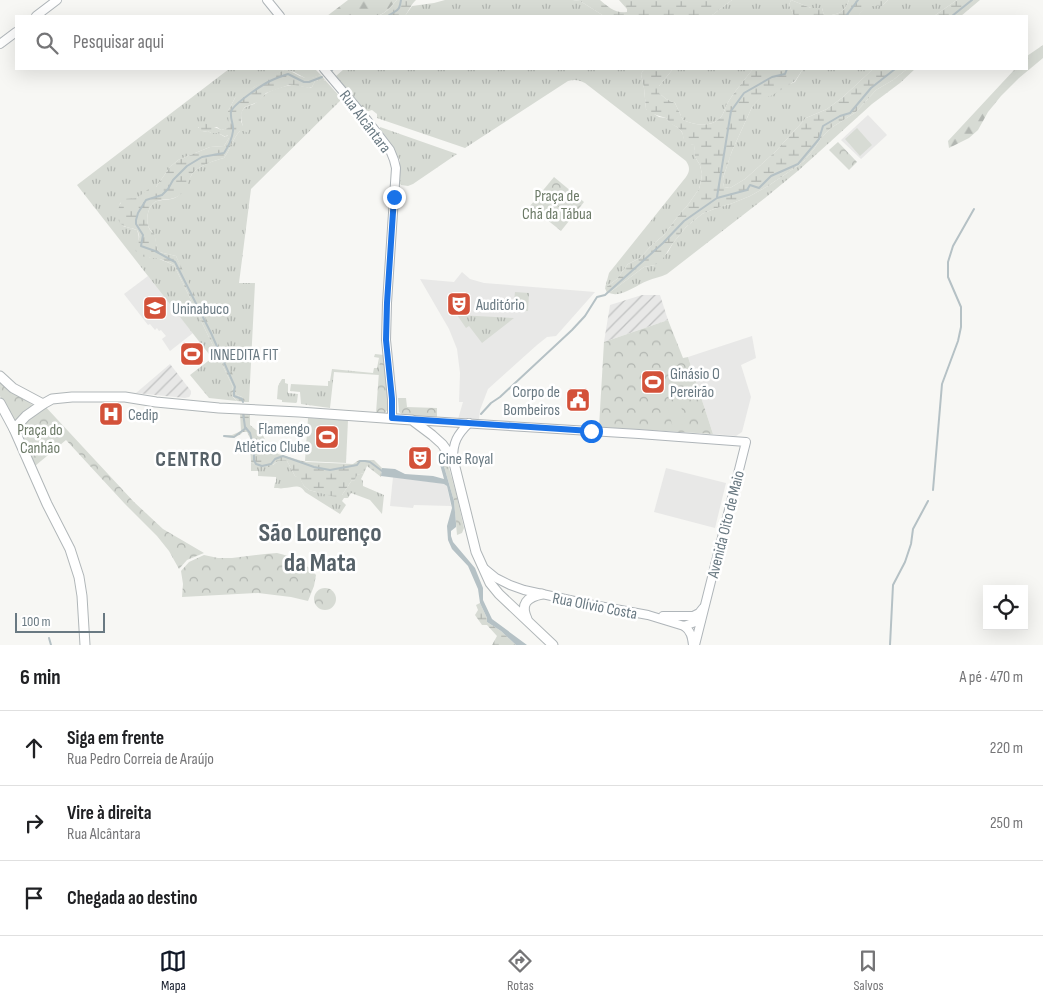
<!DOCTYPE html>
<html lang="pt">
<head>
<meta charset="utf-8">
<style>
	:root { --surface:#fff; --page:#f2f2f2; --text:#202124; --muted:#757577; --line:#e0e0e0; --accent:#111827 }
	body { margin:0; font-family:"Sofia Sans Condensed",sans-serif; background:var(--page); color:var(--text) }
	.controls { position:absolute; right:15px; bottom:15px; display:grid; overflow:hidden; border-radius:0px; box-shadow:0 5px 20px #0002 }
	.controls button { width:45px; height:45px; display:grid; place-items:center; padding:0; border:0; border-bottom:1px solid var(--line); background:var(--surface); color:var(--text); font:25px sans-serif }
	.scale { position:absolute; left:15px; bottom:12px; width:90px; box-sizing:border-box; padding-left:5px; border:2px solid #697982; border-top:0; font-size:14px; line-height:18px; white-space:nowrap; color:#697982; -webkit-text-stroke:4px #fff; paint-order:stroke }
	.stop { position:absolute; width:15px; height:15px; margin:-11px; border:4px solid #1a73e8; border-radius:50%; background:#fff }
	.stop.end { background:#1a73e8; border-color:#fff; box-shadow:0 1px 5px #0008 }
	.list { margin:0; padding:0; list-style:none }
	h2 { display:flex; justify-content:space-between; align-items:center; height:65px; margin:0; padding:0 20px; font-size:21px }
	h2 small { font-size:16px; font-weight:400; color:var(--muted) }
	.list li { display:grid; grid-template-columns:32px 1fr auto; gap:15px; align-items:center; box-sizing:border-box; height:75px; padding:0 20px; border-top:1px solid var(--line) }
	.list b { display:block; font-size:19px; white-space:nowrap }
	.list p { margin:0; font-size:16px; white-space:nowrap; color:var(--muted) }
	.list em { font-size:16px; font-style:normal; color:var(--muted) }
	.icon { flex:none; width:28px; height:28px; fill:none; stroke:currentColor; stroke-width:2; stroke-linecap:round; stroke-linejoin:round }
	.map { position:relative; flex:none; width:1043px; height:645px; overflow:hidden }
	.search { position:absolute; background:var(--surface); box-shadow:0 5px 20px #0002; left:15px; right:15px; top:15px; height:55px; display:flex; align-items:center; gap:12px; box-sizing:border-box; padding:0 18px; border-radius:0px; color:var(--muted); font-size:19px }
	.sheet { height:290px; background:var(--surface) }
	nav { display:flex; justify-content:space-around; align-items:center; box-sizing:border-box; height:70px; border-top:1px solid var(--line); background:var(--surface); font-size:14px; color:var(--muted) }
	nav a { display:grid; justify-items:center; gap:2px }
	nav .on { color:var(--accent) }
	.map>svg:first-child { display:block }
	.built { fill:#e8e8e7 }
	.industrial { fill:url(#industrial-furrows) }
	.grass { fill:url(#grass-tufts) }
	.forest { fill:url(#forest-firs) }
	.wetland { fill:url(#wetland-marsh) }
	.park { fill:url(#park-crowns) }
	.garden { fill:#d7dbd4 }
	.water { fill:#b5c1c5 }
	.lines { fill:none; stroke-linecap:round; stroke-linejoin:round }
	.stream { stroke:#b5c1c5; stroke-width:2 }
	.secondary-casing { stroke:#afb5b9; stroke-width:10 }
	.primary-casing { stroke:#b0b6b8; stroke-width:11 }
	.secondary { stroke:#fff; stroke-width:8 }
	.primary { stroke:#fff; stroke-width:9 }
	.route { stroke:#1a73e8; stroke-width:6 }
	.labels { text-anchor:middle; stroke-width:5; stroke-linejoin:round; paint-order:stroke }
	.street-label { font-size:16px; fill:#697982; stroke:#fff }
	.park-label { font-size:16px; fill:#6c7a67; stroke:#fff }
	.poi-label { font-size:16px; fill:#697982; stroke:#fff; text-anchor:start }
	.district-label { font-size:21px; font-weight:bold; letter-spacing:1px; fill:#566168; stroke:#fff }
	.town-label { font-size:26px; font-weight:bold; fill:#566168; stroke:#fff }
</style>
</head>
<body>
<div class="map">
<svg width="1043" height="645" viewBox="0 0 1043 645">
	<defs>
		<pattern id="industrial-furrows" width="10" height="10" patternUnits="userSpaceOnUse" patternTransform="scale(1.25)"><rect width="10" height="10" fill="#e8e8e7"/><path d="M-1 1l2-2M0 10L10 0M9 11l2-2" fill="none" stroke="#c0c1c1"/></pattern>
		<pattern id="grass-tufts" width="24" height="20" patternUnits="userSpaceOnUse" patternTransform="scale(1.25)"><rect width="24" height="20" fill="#d7dbd4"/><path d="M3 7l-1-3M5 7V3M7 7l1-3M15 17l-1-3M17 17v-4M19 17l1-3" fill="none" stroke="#b2b6b1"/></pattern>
		<pattern id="forest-firs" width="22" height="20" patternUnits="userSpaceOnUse" patternTransform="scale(1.25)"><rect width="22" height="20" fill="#d7dbd4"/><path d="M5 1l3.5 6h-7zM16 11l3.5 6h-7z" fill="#b2b6b1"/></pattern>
		<pattern id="wetland-marsh" width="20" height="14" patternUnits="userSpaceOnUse" patternTransform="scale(1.25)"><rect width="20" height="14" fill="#d7dbd4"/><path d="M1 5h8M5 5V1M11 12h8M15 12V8" fill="none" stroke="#b2b6b1"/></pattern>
		<pattern id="park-crowns" width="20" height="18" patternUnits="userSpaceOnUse" patternTransform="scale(1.25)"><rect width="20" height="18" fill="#d7dbd4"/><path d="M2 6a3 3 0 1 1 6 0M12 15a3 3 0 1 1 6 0" fill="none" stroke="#b2b6b1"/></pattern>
	</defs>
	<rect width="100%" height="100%" fill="#f7f7f4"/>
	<g class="built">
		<polygon points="868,115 887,135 861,159 841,140"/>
		<polygon points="462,272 470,279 484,283 595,292 556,336 547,337 537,345 488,389 480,410 479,420 458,419 463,402 459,402 460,373 457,349 449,329 420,279 454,282"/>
		<polygon points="148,276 193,333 170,351 162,339 166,336 161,330 159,331 157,328 155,330 150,324 148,325 124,294"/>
		<polygon points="752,336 756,358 741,365 751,397 742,432 736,436 713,434 688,357"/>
		<polygon points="666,468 726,483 715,528 654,512"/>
		<polygon points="393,477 446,484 447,486 451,506 414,505 413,508 390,506"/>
	</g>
	<g class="industrial">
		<polygon points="642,295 660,295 668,320 604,342 610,305"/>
		<polygon points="170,364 191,391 191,394 189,397 185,398 136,393"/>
	</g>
	<g class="grass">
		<polygon points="445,0 573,0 580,1 604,16 405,16 412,6 434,3"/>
		<polygon points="732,0 791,0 789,5 794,16 711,16"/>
		<path d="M791,0H849C845,12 837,16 824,15L822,8H811Z"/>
		<polygon points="888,0 957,0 934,16 858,16 865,6 882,6"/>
		<path d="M229,69H315L321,75L312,78H305L294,72L284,70L235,98L228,111L229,116V128L221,130L217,127H198L200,130L203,132L208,131L211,133H218L225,137L229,135V138L224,146L210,147L178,160L170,167L156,187L137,198L130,199L120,203L118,216L123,226L137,230C139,235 140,240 136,245L150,258H157L174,265L233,387L232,390L233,397L237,401L209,398L190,375L212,358L77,185Z"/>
		<path d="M344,69H644L641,74L644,88L646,109L659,117L666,118C670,124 674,124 679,129C687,136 679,141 694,145L695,157L700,165L702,174L701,181L699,189L687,206L678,216L664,235L652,245L640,258L628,264L617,279L605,288L609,273L686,177C690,171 690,167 686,161L585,83C579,80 575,79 568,81L465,148L377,118V114L372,110L365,112L336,76Z"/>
		<path d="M673,69H753C744,80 734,92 727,104C725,108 724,114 720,118C710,128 694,125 683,120L675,103L666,99L659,93V86Z"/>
		<polygon points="803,69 873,69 843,97 827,109 806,118 775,152 745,179 730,188 724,187 723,178 732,151 752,107 762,95 795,82"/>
		<path d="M907,69H915L900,83L872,104L799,170L765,198L667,274C661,277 654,278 647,281C636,285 622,298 609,293L644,267L655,265L668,252L673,243L686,227L702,214L714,209L733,203L750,196L768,186L796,167L804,161L814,149L821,138L831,128L856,112L876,90L893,80Z"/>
		<path d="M320,80L324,81L325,80L342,99L251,189L239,283H255L249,402H244L242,397L237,395L176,256L159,252C156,247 156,243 155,238C154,233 151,232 149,228C145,220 148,204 157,201C164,199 173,201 179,195C185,190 187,182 191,176C195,167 215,160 224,158C230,150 233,138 240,131H244C242,122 237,110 248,106C251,105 255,104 258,101C261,98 263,95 267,93C271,90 290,84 294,85C299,85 304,87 310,88L312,87L315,81Z"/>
		<polygon points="380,127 457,154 413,184 408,186 401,185 399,182 400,160 380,130"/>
		<polygon points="515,292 529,293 528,311 513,310"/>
		<polygon points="457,315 514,318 482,343 469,326 466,328"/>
		<polygon points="380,357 379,375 334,372 330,408 301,404 300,392 290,391 291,384 328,386 328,381 330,381 332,369 373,373 374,368 377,368 379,358"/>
		<polygon points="282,379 285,379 285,383 288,384 288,393 298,394 297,402 296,403 282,402 282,400 277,399 278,386"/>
		<path d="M278,461H287L295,476L300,478L304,486L309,490L316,492L342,495L352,480L354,481L356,475L364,473L361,479L363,481V486L384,495L382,514L370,500L351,493L348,498H344L342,501L346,505L340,514L305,492C299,483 293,488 284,488C281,489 278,488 274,488L275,483L276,482V477L258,476V471H251V462L254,464L273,465Z"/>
	</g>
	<g class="forest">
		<path d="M348,0H397C391,6 384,16 375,16C370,17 367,15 362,16H327Z"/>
		<polygon points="1043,45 1043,58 1019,78 1001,96 988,112 978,130 969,138 949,148 948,141 1015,69 1027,69 1027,56"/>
	</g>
	<g class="wetland">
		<path d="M397,0H416C412,3 408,12 405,16H377C385,14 391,7 397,0Z"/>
		<path d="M573,0H600C608,7 616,14 627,12V9L619,0H732L711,16H604L580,1Z"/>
		<path d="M791,0L811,8H822L824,15C837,16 845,12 849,0H888L882,6H866L858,16H794L789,5Z"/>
		<polygon points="957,0 980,0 961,16 934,16"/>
		<path d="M644,69H673L659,86V93L666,99L675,103L683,120C694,125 710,128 720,118C724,114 725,108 727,104C734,92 744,80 753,69H803L795,81L771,96H762L752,107L732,151L723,178L724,187L730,188L745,179L775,152L806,118L827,109L843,97L873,69H907L893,80L876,90L856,112L831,128L821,138L814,149L804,161L796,167L768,186L750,196L733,203L714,209L702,214L686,227L673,243L662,260L655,265L644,267L609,293H607L605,288L617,279L628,264L640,258L652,245L664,235L678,216L687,206L699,189L701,181L702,174L700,165L695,157L694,145L688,144L684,140L682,132L677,127L671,124L666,118L650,113L646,109L644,88L641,74Z"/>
		<path d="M284,70C293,70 299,78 308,78C312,78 316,76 321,75L325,80L322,82L320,80L315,81L312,87L309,88L294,85H289L266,93L258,102L245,107L242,111L241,121L243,126L247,128L249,131L248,133L244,131H240C233,138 230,150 224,158C215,160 195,167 191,176C188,182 187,188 182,193C174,201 167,198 157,201C148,204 145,220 149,228C149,229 153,234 154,234C157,240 155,246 159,252L176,256L238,385L236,391L237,395L242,397L245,400L244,402L237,401L231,394L233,387L174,265C169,263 164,260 159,259C151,257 136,259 135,248C135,240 143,241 137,230C132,228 128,228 124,226C114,222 118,205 123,199L137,198L151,187H156L170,167L178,160L210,147L224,146L229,138L228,136L227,135L226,137L218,133H211L208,131L202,132L198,129C201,121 205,123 211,126C214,127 218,128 221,130L228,128C229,124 228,115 228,111L235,98L238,94L254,87L268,78Z"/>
		<path d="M240,413L250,414V425L256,430L261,431L267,444L278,454L306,462L353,464L359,460H374L382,468L381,477L367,466L364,473L357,475L354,481L352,480L342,495L338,497L331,496L309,490L304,486L300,479L295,476L287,461H278L270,467H264L254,464L251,462L250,438L247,432H243C237,438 232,438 224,437V435H232L241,431Z"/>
		<polygon points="480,603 487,618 487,622 501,631 516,645 492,645 497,636 487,625 482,625 475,615 478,610 476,605"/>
	</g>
	<g class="park">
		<polygon points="838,142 857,162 849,170 829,150"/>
		<polygon points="554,177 584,202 561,231 530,206"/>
		<polygon points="668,320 683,358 688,357 713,434 599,427 604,342"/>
		<polygon points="375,354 384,355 390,406 385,413 376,413 380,358 374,357"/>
		<polygon points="0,379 36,408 43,404 134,502 163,529 204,553 187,560 179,569 169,551 157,536 125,504 66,440 35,466 0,396"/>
		<polygon points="398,398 406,398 407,407 437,408 437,418 404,416 399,412"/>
		<polygon points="444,450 456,493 464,528 462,533 457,535 454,501 441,456"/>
		<path d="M277,553C293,557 305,562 316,575L314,586L308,601L291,597L258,593L182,597L183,584L181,571L189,562L204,555L218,558H232L265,554Z"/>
		<circle cx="325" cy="599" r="11"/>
	</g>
	<g class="garden">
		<polygon points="857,128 872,145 860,156 845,139"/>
		<polygon points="551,201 569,215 560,226 542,212"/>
		<polygon points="679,400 686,423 673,427 666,404"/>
		<polygon points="308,418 348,420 346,463 305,461"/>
	</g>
	<polygon class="water" points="440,450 442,453 441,456 454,501 456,523 456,527 451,531 451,536 453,542 475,568 483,588 483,600 492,619 527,645 516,645 501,631 487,622 487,618 480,603 478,589 468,566 452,549 448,540 447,526 452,508 447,486 444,484 381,476 382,468 395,469 405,474 433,476 444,479 438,457 438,453"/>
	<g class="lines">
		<g class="stream">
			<path d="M388,16C398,9 399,12 401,0"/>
			<polyline points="846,16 858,0"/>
			<polyline points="952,16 972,0"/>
			<polyline points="332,70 333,69"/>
			<polyline points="717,197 731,111 744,93 772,77 785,74 787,69"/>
			<path d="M243,402L242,399L234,396V391L235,387L211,333L175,262L155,251L141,246L143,235L136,224V220L138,213L146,200L162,195L168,189L173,180L187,166L202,157L224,153C228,147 232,139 233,131C234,125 230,119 231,112C233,104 262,85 270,81C276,78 282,76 288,74L304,82H309L322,77"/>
			<polyline points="243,413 245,427 250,433 254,449 254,460 256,464 262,466 271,464 275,459 283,456 314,467 330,470 357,465 360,461 365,461 370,462 382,471"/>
			<polyline points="481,414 491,403 500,397 572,330 585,316 597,297 605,295 663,243 684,221 717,198 747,190 750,185 759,188 771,176 798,164 819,139 823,126 840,116 850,113 871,88 895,69"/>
			<polyline points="224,436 234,437 246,428"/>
			<polyline points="933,490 942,384 958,341 961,327 961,307 948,277 948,262 953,246 974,209"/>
			<polyline points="49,638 51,645"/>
			<polyline points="890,645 893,585 905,562 911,544 913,529 928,501"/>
		</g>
		<defs>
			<g id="secondary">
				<polyline points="267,0 280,16"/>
				<polyline points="36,16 57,0"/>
				<polyline points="0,44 16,32"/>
				<polyline points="324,69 367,120 390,150 394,160 396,168 387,303 386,340 392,399 392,418"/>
				<polyline points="412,420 639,434 746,442 695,645"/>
				<path d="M453,459C453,442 457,435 469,423"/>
				<polyline points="485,569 496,578 510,585 524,590 588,604 648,615 684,626 701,620"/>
				<polyline points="663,616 693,616 699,613 703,608"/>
				<path d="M684,626C691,631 692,637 693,645"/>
			</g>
			<g id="primary">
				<polyline points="0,376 13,388 43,404"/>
				<polyline points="0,403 14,429 47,504 70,549 79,577 82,596 85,645"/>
				<polyline points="14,429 26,416 43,404 52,399 72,397 125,397 156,402 219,408 299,412 412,420 432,435 442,444 453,459 476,552 490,583 499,594 553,645"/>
				<path d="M527,619C520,604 527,597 542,594"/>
			</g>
		</defs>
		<use href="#secondary" class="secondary-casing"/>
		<use href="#primary" class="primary-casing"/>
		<use href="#secondary" class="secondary"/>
		<use href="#primary" class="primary"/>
	</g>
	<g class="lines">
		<polyline class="route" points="394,197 387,303 386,340 392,399 392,418 591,431"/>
	</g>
	<defs>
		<symbol id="theatre-square" viewBox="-11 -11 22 22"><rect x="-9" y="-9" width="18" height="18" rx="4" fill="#d35139" stroke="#fff"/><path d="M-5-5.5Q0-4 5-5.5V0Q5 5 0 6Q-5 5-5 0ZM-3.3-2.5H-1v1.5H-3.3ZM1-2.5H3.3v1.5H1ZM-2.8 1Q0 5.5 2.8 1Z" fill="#fff"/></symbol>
		<symbol id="university-square" viewBox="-11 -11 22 22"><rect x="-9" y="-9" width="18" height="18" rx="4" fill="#d35139" stroke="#fff"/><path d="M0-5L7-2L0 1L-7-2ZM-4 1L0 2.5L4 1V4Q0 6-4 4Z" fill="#fff"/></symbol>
		<symbol id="stadium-square" viewBox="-11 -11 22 22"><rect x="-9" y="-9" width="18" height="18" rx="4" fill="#d35139" stroke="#fff"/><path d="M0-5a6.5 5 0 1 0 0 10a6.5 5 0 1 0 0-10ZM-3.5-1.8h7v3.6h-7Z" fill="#fff"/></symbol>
		<symbol id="civic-square" viewBox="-11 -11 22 22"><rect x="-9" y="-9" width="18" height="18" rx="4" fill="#d35139" stroke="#fff"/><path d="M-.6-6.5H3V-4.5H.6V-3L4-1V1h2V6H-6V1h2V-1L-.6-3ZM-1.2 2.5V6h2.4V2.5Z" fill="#fff"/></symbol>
		<symbol id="hospital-square" viewBox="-11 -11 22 22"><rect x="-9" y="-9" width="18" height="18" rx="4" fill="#d35139" stroke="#fff"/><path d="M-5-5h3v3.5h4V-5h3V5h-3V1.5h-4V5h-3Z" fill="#fff"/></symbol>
	</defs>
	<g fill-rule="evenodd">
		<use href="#theatre-square" x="445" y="290" width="28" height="28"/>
		<use href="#university-square" x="141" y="294" width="28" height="28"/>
		<use href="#stadium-square" x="178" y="340" width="28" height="28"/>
		<use href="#stadium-square" x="639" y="368" width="28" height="28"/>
		<use href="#civic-square" x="564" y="386" width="28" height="28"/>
		<use href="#hospital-square" x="97" y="400" width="28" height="28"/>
		<use href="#stadium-square" x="313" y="423" width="28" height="28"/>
		<use href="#theatre-square" x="406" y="444" width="28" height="28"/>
	</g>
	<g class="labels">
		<g class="street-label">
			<text transform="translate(366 121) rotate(53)" y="6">Rua Alcântara</text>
			<text transform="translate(725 524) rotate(-76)" y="6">Avenida Oito de Maio</text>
			<text transform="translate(595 605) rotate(11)" y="6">Rua Olívio Costa</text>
		</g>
		<g class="park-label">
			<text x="557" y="201">Praça de<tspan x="557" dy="18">Chã da Tábua</tspan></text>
			<text x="40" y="435">Praça do<tspan x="40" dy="18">Canhão</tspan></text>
		</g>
		<g class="poi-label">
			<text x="476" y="310">Auditório</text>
			<text x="172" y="314">Uninabuco</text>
			<text x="210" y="360">INNEDITA FIT</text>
			<text x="670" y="379">Ginásio O<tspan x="670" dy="18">Pereirão</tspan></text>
			<text x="560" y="397" text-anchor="end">Corpo de<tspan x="560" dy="18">Bombeiros</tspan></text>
			<text x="128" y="420">Cedip</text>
			<text x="310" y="434" text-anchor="end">Flamengo<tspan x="310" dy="18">Atlético Clube</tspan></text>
			<text x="438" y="464">Cine Royal</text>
		</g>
		<g class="district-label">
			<text x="189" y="466">CENTRO</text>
		</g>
		<g class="town-label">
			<text x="320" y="541">São Lourenço<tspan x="320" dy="30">da Mata</tspan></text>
		</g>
	</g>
</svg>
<div class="controls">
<button><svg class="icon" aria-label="locate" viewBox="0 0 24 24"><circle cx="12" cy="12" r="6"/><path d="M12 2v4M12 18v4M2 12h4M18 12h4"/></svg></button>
</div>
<div class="scale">100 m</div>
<div class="stop" style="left:591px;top:431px"></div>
<div class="stop end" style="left:394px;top:197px"></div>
<div class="search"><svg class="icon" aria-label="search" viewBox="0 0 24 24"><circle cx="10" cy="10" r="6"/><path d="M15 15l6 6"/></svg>Pesquisar aqui</div>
</div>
<section class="sheet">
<h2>6 min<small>A pé · 470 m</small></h2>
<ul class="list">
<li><svg class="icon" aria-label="ahead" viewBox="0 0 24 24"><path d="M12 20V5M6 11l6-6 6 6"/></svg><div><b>Siga em frente</b><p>Rua Pedro Correia de Araújo</p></div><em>220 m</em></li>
<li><svg class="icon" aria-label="right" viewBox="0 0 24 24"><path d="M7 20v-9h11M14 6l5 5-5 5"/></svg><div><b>Vire à direita</b><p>Rua Alcântara</p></div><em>250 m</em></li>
<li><svg class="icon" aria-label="arrive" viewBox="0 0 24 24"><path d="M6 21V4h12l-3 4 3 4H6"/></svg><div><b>Chegada ao destino</b></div></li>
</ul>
</section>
<nav>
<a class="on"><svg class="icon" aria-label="map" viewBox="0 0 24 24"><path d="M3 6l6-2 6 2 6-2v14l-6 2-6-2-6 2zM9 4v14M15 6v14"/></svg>Mapa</a>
<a><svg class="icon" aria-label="directions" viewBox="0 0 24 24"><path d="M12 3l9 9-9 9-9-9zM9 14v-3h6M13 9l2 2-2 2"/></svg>Rotas</a>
<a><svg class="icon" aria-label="saved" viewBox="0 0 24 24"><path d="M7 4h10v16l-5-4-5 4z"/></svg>Salvos</a>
</nav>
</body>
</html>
